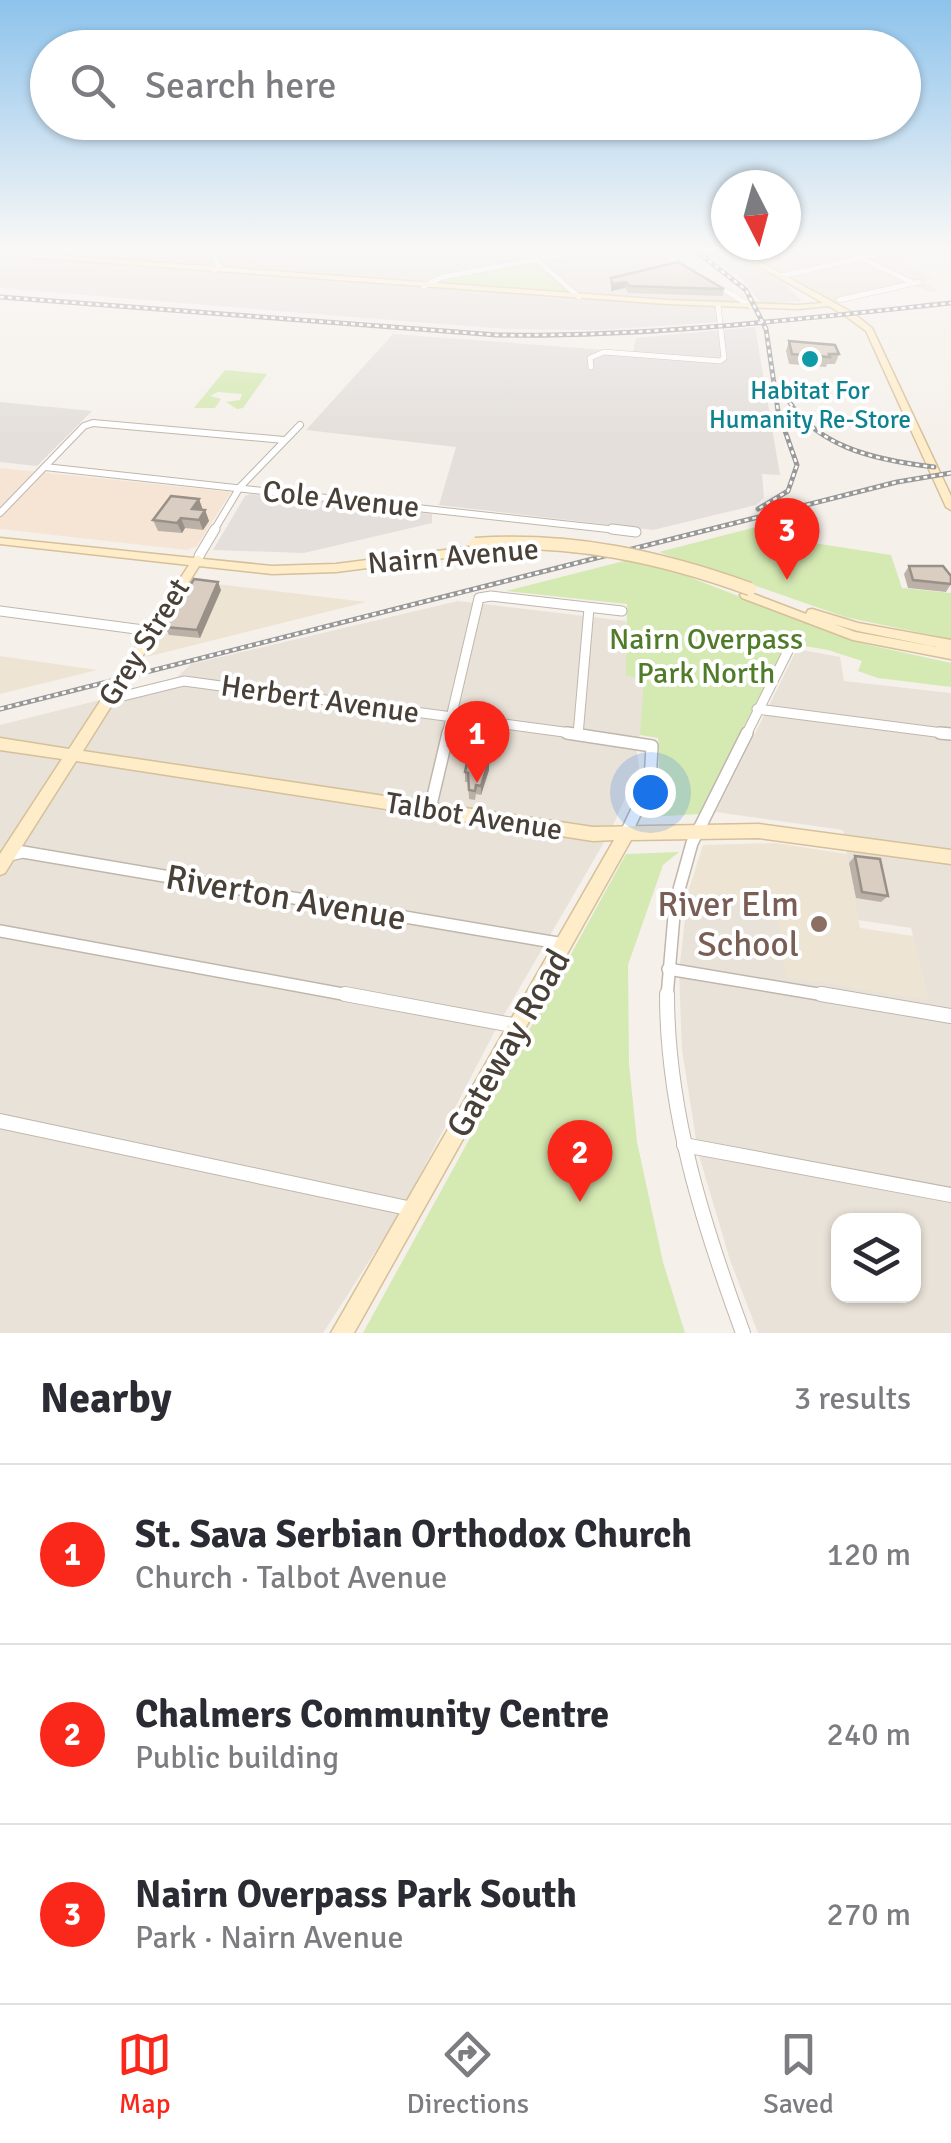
<!DOCTYPE html>
<html lang="en">
<head>
<meta charset="utf-8">
<style>
	:root { --surface:#fff; --page:#f7f7f7; --text:#2b2b33; --muted:#7c7c81; --line:#e1e1e2; --accent:#fa281b }
	body { margin:0; font-family:Signika,sans-serif; background:var(--page); color:var(--text) }
	.controls { position:absolute; right:30px; bottom:30px; display:grid; overflow:hidden; border-radius:20px; box-shadow:0 2px 8px #0004 }
	.controls button { width:90px; height:90px; display:grid; place-items:center; padding:0; border:0; border-bottom:2px solid var(--line); background:var(--surface); color:var(--text); font:50px sans-serif }
	.compass { position:absolute; left:711px; top:170px; width:90px; height:90px; border-radius:50%; background:var(--surface); box-shadow:0 2px 8px #0004; rotate:174deg }
	.you { position:absolute; left:650px; top:792px; width:35px; height:35px; margin:-25px; border:8px solid #fff; border-radius:50%; background:#1a73e8; box-shadow:0 0 0 15px #1a73e833 }
	.badge { display:grid; place-items:center; width:65px; height:65px; border-radius:50%; background:var(--accent); color:#fff; font-size:32px; font-weight:700 }
	.pin { position:absolute; translate:-50% -82px; filter:drop-shadow(0 2px 5px #0008) }
	.pin::after { content:''; position:absolute; top:52px; width:35px; height:30px; background:inherit; clip-path:polygon(0 0,100% 0,50% 100%) }
	.list { margin:0; padding:0; list-style:none }
	h2 { display:flex; justify-content:space-between; align-items:center; height:130px; margin:0; padding:0 40px; font-size:42px }
	h2 small { font-size:32px; font-weight:400; color:var(--muted) }
	.list li { display:grid; grid-template-columns:65px 1fr auto; gap:30px; align-items:center; box-sizing:border-box; height:180px; padding:0 40px; border-top:2px solid var(--line) }
	.list b { display:block; font-size:38px; white-space:nowrap }
	.list p { margin:0; font-size:32px; white-space:nowrap; color:var(--muted) }
	.list em { font-size:32px; font-style:normal; color:var(--muted) }
	.icon { flex:none; width:55px; height:55px; fill:none; stroke:currentColor; stroke-width:2; stroke-linecap:round; stroke-linejoin:round }
	.map { position:relative; flex:none; width:951px; height:1333px; overflow:hidden }
	.search { position:absolute; background:var(--surface); box-shadow:0 2px 8px #0004; left:30px; right:30px; top:30px; height:110px; display:flex; align-items:center; gap:25px; box-sizing:border-box; padding:0 35px; border-radius:55px; color:var(--muted); font-size:38px }
	.sheet { height:670px; background:var(--surface) }
	nav { display:flex; justify-content:space-around; align-items:center; box-sizing:border-box; height:140px; border-top:2px solid var(--line); background:var(--surface); font-size:28px; color:var(--muted) }
	nav a { display:grid; justify-items:center; gap:5px }
	nav .on { color:var(--accent) }
	.map>svg:first-child { display:block }
	.residential { fill:#e9e2d8; fill-rule:evenodd }
	.commercial { fill:#f6e5d5 }
	.industrial { fill:#e4dfdb }
	.education { fill:#eee4d4 }
	.green { fill:#d5e9b3 }
	.lines { fill:none; stroke-linecap:round; stroke-linejoin:round }
	.street-far4-casing { stroke:#c0b7ac; stroke-width:6 }
	.street-far3-casing { stroke:#c0b7ac; stroke-width:8 }
	.street-far2-casing { stroke:#c0b7ac; stroke-width:11 }
	.street-far1-casing { stroke:#c0b7ac; stroke-width:14 }
	.street-casing { stroke:#c0b7ac; stroke-width:16 }
	.secondary-casing { stroke:#d5c09a; stroke-width:3 }
	.street-far4 { stroke:#fff; stroke-width:5 }
	.street-far3 { stroke:#fff; stroke-width:6 }
	.street-far2 { stroke:#fff; stroke-width:9 }
	.street-far1 { stroke:#fff; stroke-width:11 }
	.street { stroke:#fff; stroke-width:14 }
	.secondary { fill:#ffedca; fill-rule:evenodd }
	.rail-casing { stroke:#989898; stroke-width:5 }
	.rail { stroke:#fff; stroke-width:2.5; stroke-dasharray:4; stroke-linecap:butt }
	.secondary-bridge-casing { stroke:#d5c09a; stroke-width:15; stroke-linecap:butt }
	.secondary-bridge { stroke:#ffedca; stroke-width:12 }
	.wall { fill:#bbb1a7 }
	.shaded-wall { fill:#999088 }
	.building { fill:#dacec2; stroke:#999088; stroke-width:2.5 }
	.culture-dot { fill:#0f9aa8; stroke:#fff; stroke-width:4 }
	.education-dot { fill:#8d6e63; stroke:#fff; stroke-width:4 }
	.labels { text-anchor:middle; stroke-width:8; stroke-linejoin:round; paint-order:stroke }
	.far-culture-label { font-size:25px; fill:#0d838f; stroke:#fff }
	.street-label { font-size:30px; fill:#494038; stroke:#fff }
	.park-label { font-size:30px; fill:#507c2a; stroke:#fff }
	.near-street-label { font-size:35px; fill:#494038; stroke:#fff }
	.near-education-label { font-size:35px; fill:#785e54; stroke:#fff; text-anchor:end }
</style>
</head>
<body>
<div class="map">
<svg width="951" height="1333" viewBox="0 0 951 1333">
	<rect width="100%" height="100%" fill="#f5f0ea"/>
	<g class="residential">
		<polygon points="742,251 899,251 887,255 934,278 923,282 938,290 930,292 913,285 836,302"/>
		<polygon points="458,601 626,621 649,711 636,746 639,767 610,832 498,1025 400,1213 323,1333 0,1333 0,725 172,682 191,664"/>
		<path d="M797,649L840,657L844,681L951,693V1333H758L730,1260L698,1152L682,1050L679,972L688,892L755,902L754,891L774,895L928,1000L911,928L858,920L843,830L716,812ZM838,1220H914V1296H838Z"/>
	</g>
	<polygon class="commercial" points="0,468 231,492 197,546 187,550 0,529"/>
	<g class="industrial">
		<polygon points="0,251 659,251 751,306 718,305 718,322 599,330 509,329 389,320 0,288"/>
		<polygon points="701,251 728,251 782,281 802,301 762,304 739,276"/>
		<polygon points="755,327 780,475 762,474 764,498 756,505 653,530 439,505 456,447 306,430 393,334 633,352 636,338"/>
		<polygon points="0,402 92,411 37,466 0,462"/>
		<polygon points="250,494 432,514 432,523 304,553 213,550 245,496"/>
	</g>
	<g class="education">
		<polygon points="201,582 366,602 146,657 160,633 168,634"/>
		<polygon points="0,656 97,670 0,694"/>
		<polygon points="776,843 847,854 860,928 913,936 928,1000 786,977 774,895 755,891 756,902 688,892 703,845"/>
	</g>
	<g class="green">
		<polygon points="533,261 572,293 433,283 437,280"/>
		<polygon points="225,370 267,374 243,408 237,409 226,402 240,400 242,394 218,392 210,396 221,399 215,408 194,408"/>
		<polygon points="795,517 806,521 807,542 891,555 902,588 951,593 951,639 845,617 659,552"/>
		<path d="M628,560L684,575L860,643L951,663V687L878,678L858,671L862,661L828,650L787,643L699,814L649,817C658,790 661,767 658,738L640,735L644,678L626,676L627,604L506,591Z"/>
		<polygon points="679,852 663,865 628,965 629,1064 637,1142 663,1262 685,1333 363,1333 626,854"/>
	</g>
	<g class="lines">
		<defs>
			<g id="street-far4">
				<polyline points="211,251 219,266 215,270"/>
				<polyline points="659,251 693,271"/>
				<polyline points="846,251 911,282"/>
				<polyline points="536,259 579,297"/>
				<polyline points="781,276 893,251"/>
				<polyline points="715,284 751,306"/>
				<polyline points="424,286 443,277 583,251"/>
				<polyline points="839,300 919,282"/>
				<polyline points="591,367 590,358 604,352 720,361 724,358 718,305"/>
			</g>
			<g id="street-far3">
				<polyline points="45,467 635,532"/>
				<polyline points="0,513 84,426 93,423 284,440"/>
				<polyline points="213,532 240,487 300,425"/>
			</g>
			<g id="street-far2">
				<polyline points="612,529 636,532"/>
				<polyline points="199,556 215,529"/>
				<polyline points="0,611 151,631"/>
				<polyline points="107,700 184,681 586,735"/>
				<polyline points="757,709 951,734"/>
				<polyline points="447,735 479,598 491,596 622,611"/>
				<polyline points="578,735 589,608"/>
				<polyline points="746,735 791,645"/>
			</g>
			<g id="street-far1">
				<polyline points="567,733 652,746 650,782 625,835"/>
				<polyline points="940,733 951,734"/>
				<polyline points="430,809 448,733"/>
				<polyline points="9,855 23,852 564,944"/>
				<polyline points="0,931 359,997"/>
				<polyline points="668,969 836,997"/>
				<polyline points="667,997 675,904 692,843 747,733"/>
			</g>
			<g id="street">
				<polyline points="345,994 518,1026"/>
				<path d="M667,994C667,1112 703,1224 743,1333"/>
				<polyline points="821,994 951,1016"/>
				<polyline points="0,1121 412,1209"/>
				<polyline points="684,1145 951,1195"/>
			</g>
			<g id="secondary">
				<polygon points="0,251 667,300 798,305 823,303 733,251 740,251 853,313 872,328 951,496 951,510 946,507 866,331 847,317 829,306 798,309 667,304 0,255"/>
				<polygon points="0,538 193,558 198,555 203,559 272,566 336,564 476,546 481,550 476,554 336,572 272,574 199,566 83,751 593,827 759,824 951,850 951,864 759,838 631,840 354,1333 331,1333 614,840 593,841 76,761 5,873 0,875 0,854 62,759 0,750 0,738 69,749 189,565 0,544"/>
				<path d="M746,591L806,614L808,610L812,609L858,623L951,640V659L853,640L742,598L740,595ZM834,624L858,631L937,647L855,632Z"/>
			</g>
		</defs>
		<use href="#street-far4" class="street-far4-casing"/>
		<use href="#street-far3" class="street-far3-casing"/>
		<use href="#street-far2" class="street-far2-casing"/>
		<use href="#street-far1" class="street-far1-casing"/>
		<use href="#street" class="street-casing"/>
		<use href="#secondary" class="secondary-casing"/>
		<use href="#street-far4" class="street-far4"/>
		<use href="#street-far3" class="street-far3"/>
		<use href="#street-far2" class="street-far2"/>
		<use href="#street-far1" class="street-far1"/>
		<use href="#street" class="street"/>
		<use href="#secondary" class="secondary"/>
		<defs>
			<g id="rail">
				<polyline points="696,251 746,290 766,329 778,411 797,465 788,491 758,509"/>
				<path d="M0,297L497,335C649,337 800,319 951,303"/>
				<path d="M782,389C810,447 875,460 934,467"/>
				<polyline points="0,709 897,482 951,473"/>
			</g>
		</defs>
		<use href="#rail" class="rail-casing"/>
		<use href="#rail" class="rail"/>
		<defs>
			<path id="secondary-bridge" d="M475,544C572,538 659,556 750,589"/>
		</defs>
		<use href="#secondary-bridge" class="secondary-bridge-casing"/>
		<use href="#secondary-bridge" class="secondary-bridge"/>
	</g>
	<g class="wall">
		<polygon points="611,278 724,289 723,296 628,293 625,288 611,291"/>
		<polygon points="789,341 839,354 835,364 827,364 826,367 789,364 786,351"/>
		<polygon points="203,510 205,510 209,521 203,530 185,528 182,533 158,531 153,520"/>
		<polygon points="909,566 951,584 946,592 908,588 904,574"/>
		<polygon points="221,590 200,638 169,635 165,627"/>
		<polygon points="489,761 489,770 481,795 476,794 475,800 469,799 468,782 465,782 465,772"/>
		<polygon points="855,856 888,896 881,902 856,898 849,863"/>
	</g>
	<g class="shaded-wall">
		<polygon points="626,282 625,288 611,291 612,284"/>
		<polygon points="199,499 203,510 192,509"/>
		<polygon points="205,510 209,521 203,530 199,520"/>
		<polygon points="181,518 185,528 182,533 177,523"/>
		<polygon points="218,582 221,590 200,638 197,630"/>
		<polygon points="489,761 489,770 481,795 481,786"/>
	</g>
	<g class="building">
		<polygon points="678,262 724,289 629,286 626,282 612,284 611,278"/>
		<polygon points="789,341 835,345 839,354 829,354 830,357 792,354"/>
		<polygon points="171,496 199,499 192,509 205,510 199,520 181,518 177,523 153,520"/>
		<polygon points="909,566 943,566 951,576 951,584 913,580"/>
		<polygon points="194,579 218,582 197,630 165,627"/>
		<polygon points="468,758 489,761 481,786 476,785 475,791 469,790 468,773 465,772"/>
		<polygon points="855,856 880,859 888,896 862,892"/>
	</g>
	<linearGradient id="sky" x2="0" y2="1"><stop stop-color="#8dc3ec"/><stop offset="0.57" stop-color="#faf8f6"/><stop offset="1" stop-color="#faf8f6" stop-opacity="0"/></linearGradient>
	<rect width="951" height="437" fill="url(#sky)"/>
	<circle class="culture-dot" cx="810" cy="359" r="10"/>
	<circle class="education-dot" cx="819" cy="924" r="10"/>
	<g class="labels">
		<g class="far-culture-label">
			<text x="810" y="399">Habitat For<tspan x="810" dy="29">Humanity Re-Store</tspan></text>
		</g>
		<g class="street-label">
			<text transform="translate(341 499) rotate(6)" y="10">Cole Avenue</text>
			<text transform="translate(453 556) rotate(-5)" y="10">Nairn Avenue</text>
			<text transform="translate(144 642) rotate(-58)" y="10">Grey Street</text>
			<text transform="translate(320 699) rotate(8)" y="10">Herbert Avenue</text>
			<text transform="translate(474 816) rotate(9)" y="10">Talbot Avenue</text>
		</g>
		<g class="park-label">
			<text x="706" y="649">Nairn Overpass<tspan x="706" dy="34">Park North</tspan></text>
		</g>
		<g class="near-street-label">
			<text transform="translate(286 897) rotate(10)" y="12">Riverton Avenue</text>
			<text transform="translate(508 1043) rotate(-60)" y="12">Gateway Road</text>
		</g>
		<g class="near-education-label">
			<text x="799" y="916">River Elm<tspan x="799" dy="40">School</tspan></text>
		</g>
	</g>
</svg>
<div class="controls">
<button><svg class="icon" aria-label="layers" viewBox="0 0 24 24"><path d="M12 4l9 5-9 5-9-5zM3 14l9 5 9-5"/></svg></button>
</div>
<svg class="compass" viewBox="-18 -18 36 36"><path d="M0-13l5 13h-10z" fill="#e53935"/><path d="M0 13l5-13h-10z" fill="#7c7c81"/></svg>
<div class="you"></div>
<div class="pin badge" style="left:477px;top:783px">1</div>
<div class="pin badge" style="left:580px;top:1202px">2</div>
<div class="pin badge" style="left:787px;top:580px">3</div>
<div class="search"><svg class="icon" aria-label="search" viewBox="0 0 24 24"><circle cx="10" cy="10" r="6"/><path d="M15 15l6 6"/></svg>Search here</div>
</div>
<section class="sheet">
<h2>Nearby<small>3 results</small></h2>
<ul class="list">
<li><span class="badge">1</span><div><b>St. Sava Serbian Orthodox Church</b><p>Church · Talbot Avenue</p></div><em>120 m</em></li>
<li><span class="badge">2</span><div><b>Chalmers Community Centre</b><p>Public building</p></div><em>240 m</em></li>
<li><span class="badge">3</span><div><b>Nairn Overpass Park South</b><p>Park · Nairn Avenue</p></div><em>270 m</em></li>
</ul>
</section>
<nav>
<a class="on"><svg class="icon" aria-label="map" viewBox="0 0 24 24"><path d="M3 6l6-2 6 2 6-2v14l-6 2-6-2-6 2zM9 4v14M15 6v14"/></svg>Map</a>
<a><svg class="icon" aria-label="directions" viewBox="0 0 24 24"><path d="M12 3l9 9-9 9-9-9zM9 14v-3h6M13 9l2 2-2 2"/></svg>Directions</a>
<a><svg class="icon" aria-label="saved" viewBox="0 0 24 24"><path d="M7 4h10v16l-5-4-5 4z"/></svg>Saved</a>
</nav>
</body>
</html>
